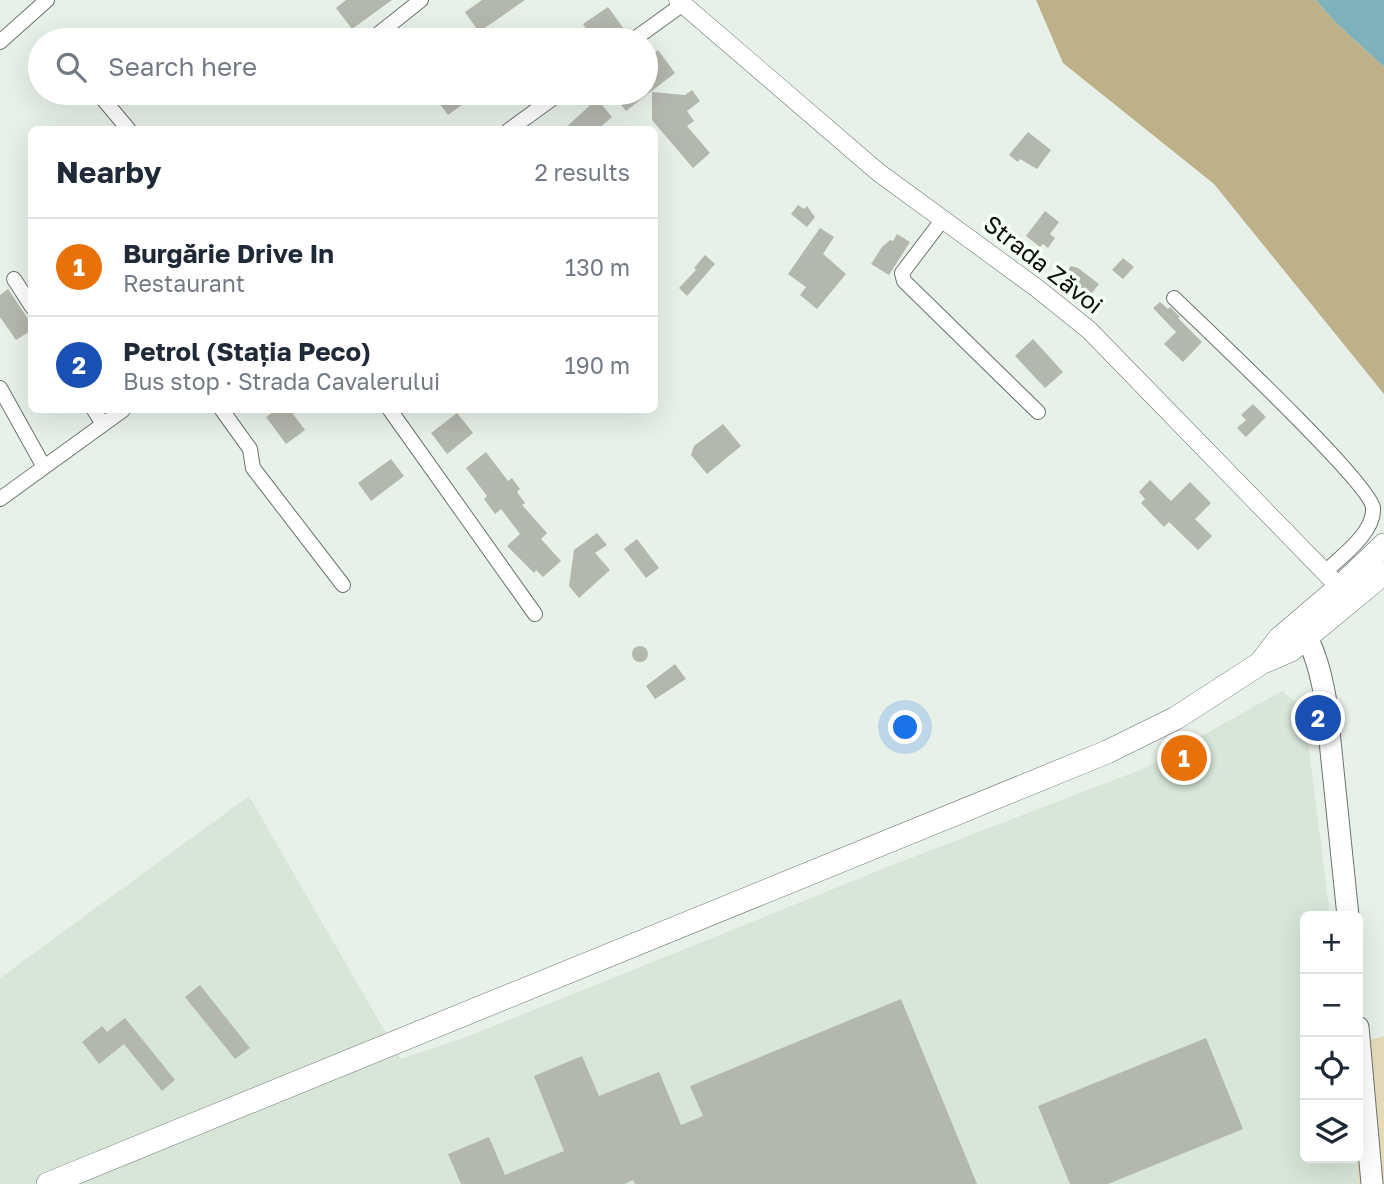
<!DOCTYPE html>
<html lang="en">
<head>
<meta charset="utf-8">
<style>
	:root { --surface:#fff; --page:#f6f6f7; --text:#1f2937; --muted:#747a83; --line:#e0e1e3; --accent:#b45309 }
	body { margin:0; font-family:"Golos Text",sans-serif; background:var(--page); color:var(--text) }
	.controls { position:absolute; right:21px; bottom:21px; display:grid; overflow:hidden; border-radius:10px; box-shadow:0 7px 28px #0002 }
	.controls button { width:63px; height:63px; display:grid; place-items:center; padding:0; border:0; border-bottom:2px solid var(--line); background:var(--surface); color:var(--text); font:35px sans-serif }
	.you { position:absolute; left:906px; top:728px; width:24px; height:24px; margin:-18px; border:5px solid #fff; border-radius:50%; background:#1a73e8; box-shadow:0 0 0 10px #1a73e833 }
	.badge { display:grid; place-items:center; width:46px; height:46px; border-radius:50%; background:var(--accent); color:#fff; font-size:23px; font-weight:700 }
	.pin { position:absolute; translate:-50% -50%; border:4px solid #fff; box-shadow:0 2px 7px #0006 }
	.list { margin:0; padding:0; list-style:none }
	h2 { display:flex; justify-content:space-between; align-items:center; height:91px; margin:0; padding:0 28px; font-size:30px }
	h2 small { font-size:23px; font-weight:400; color:var(--muted) }
	.list li { display:grid; grid-template-columns:46px 1fr auto; gap:21px; align-items:center; box-sizing:border-box; height:98px; padding:0 28px; border-top:2px solid var(--line) }
	.list b { display:block; font-size:26px; white-space:nowrap }
	.list p { margin:0; font-size:23px; white-space:nowrap; color:var(--muted) }
	.list em { font-size:23px; font-style:normal; color:var(--muted) }
	.icon { flex:none; width:38px; height:38px; fill:none; stroke:currentColor; stroke-width:2; stroke-linecap:round; stroke-linejoin:round }
	.map { position:relative; flex:none; width:1384px; height:1184px; overflow:hidden }
	.search { position:absolute; background:var(--surface); box-shadow:0 7px 28px #0002; left:28px; top:28px; width:630px; height:77px; display:flex; align-items:center; gap:18px; box-sizing:border-box; padding:0 24px; border-radius:38px; color:var(--muted); font-size:26px }
	.panel { position:absolute; background:var(--surface); box-shadow:0 7px 28px #0002; left:28px; top:126px; width:630px; height:287px; border-radius:10px }
	.map>svg:first-child { display:block }
	.built { fill:#d7e6d9 }
	.green { fill:#e7dcba }
	.forest { fill:#beb18a }
	.water { fill:#7eb1b9 }
	.building { fill:#b4b7ae }
	.lines { fill:none; stroke-linecap:round; stroke-linejoin:round }
	.minor-casing { stroke:#6b736d; stroke-width:16 }
	.tertiary-casing { stroke:#6b736d; stroke-width:19 }
	.secondary-casing { stroke:#6b736d; stroke-width:23 }
	.primary-casing { stroke:#6b736d; stroke-width:24 }
	.minor { stroke:#fff; stroke-width:14 }
	.tertiary { stroke:#fff; stroke-width:18 }
	.secondary { stroke:#fff; stroke-width:21 }
	.primary { stroke:#fff; stroke-width:23 }
	.labels { text-anchor:middle; stroke-width:7; stroke-linejoin:round; paint-order:stroke }
	.street-label { font-size:24px; fill:#0c0f0d; stroke:#f5fef7 }
</style>
</head>
<body>
<div class="map">
<svg width="1384" height="1184" viewBox="0 0 1384 1184">
	<rect width="100%" height="100%" fill="#e8f1e9"/>
	<polygon class="built" points="1282,691 1304,709 1330,916 1305,916 1305,1158 1356,1158 1359,1184 0,1184 0,978 249,796 401,1059 469,1036 895,864 1145,768"/>
	<polygon class="green" points="1384,1036 1384,1184 1359,1184 1356,1158 1358,1043"/>
	<polygon class="forest" points="1036,0 1316,0 1334,21 1384,67 1384,394 1214,184 1063,63"/>
	<polygon class="water" points="1316,0 1384,0 1384,67 1334,21"/>
	<g class="building">
		<polygon points="346,0 392,0 352,29 336,8"/>
		<polygon points="482,0 525,0 479,32 465,12"/>
		<polygon points="608,7 624,29 608,40 594,40 583,24"/>
		<polygon points="658,50 675,73 626,111 618,101 629,93 646,93 646,59"/>
		<polygon points="692,90 700,101 687,111 694,121 687,126 710,153 693,168 652,120 652,92 685,95"/>
		<polygon points="432,93 478,93 448,115"/>
		<polygon points="597,99 612,117 597,130 563,130"/>
		<polygon points="1028,132 1051,150 1037,169 1020,159 1018,162 1009,155"/>
		<polygon points="798,205 804,209 807,206 815,217 807,227 791,214"/>
		<polygon points="1045,211 1059,222 1050,234 1055,238 1048,248 1043,244 1040,247 1026,236"/>
		<polygon points="820,228 834,237 823,254 846,274 817,309 800,295 806,287 788,274"/>
		<polygon points="897,234 910,242 889,275 871,264 882,247 890,240 893,241"/>
		<polygon points="705,255 715,264 687,296 679,288 696,270 694,268"/>
		<polygon points="1123,258 1134,267 1123,279 1112,270"/>
		<polygon points="1071,266 1078,268 1099,284 1082,306 1067,295 1071,289 1060,280"/>
		<polygon points="8,289 32,325 32,330 16,340 0,317 0,295"/>
		<polygon points="1160,302 1168,309 1170,307 1180,317 1178,318 1202,342 1183,362 1164,344 1176,332 1153,308"/>
		<polygon points="1033,339 1063,372 1045,388 1015,356"/>
		<polygon points="1253,404 1266,417 1246,437 1237,428 1246,420 1241,415"/>
		<polygon points="276,410 290,410 305,430 286,444 266,417"/>
		<polygon points="457,413 473,433 447,454 431,433"/>
		<polygon points="723,424 741,446 707,474 691,455 694,446"/>
		<polygon points="486,452 508,481 512,478 520,489 517,492 525,503 522,505 547,533 541,539 561,561 543,577 536,570 534,573 507,546 520,534 501,509 495,514 484,499 487,496 466,468"/>
		<polygon points="391,459 404,476 371,501 358,483"/>
		<polygon points="1150,480 1171,501 1190,482 1211,503 1195,519 1212,536 1198,550 1169,522 1164,527 1141,503 1145,499 1139,492"/>
		<polygon points="597,533 607,545 595,553 610,570 579,598 569,586 574,550"/>
		<polygon points="637,539 659,568 646,578 624,549"/>
		<circle cx="640" cy="654" r="8"/>
		<polygon points="675,664 686,679 655,699 646,686"/>
		<polygon points="200,985 250,1048 235,1059 185,997"/>
		<polygon points="901,999 977,1184 635,1184 633,1180 625,1184 461,1184 448,1154 489,1137 505,1175 564,1151 534,1076 582,1056 599,1096 659,1072 681,1125 703,1116 690,1086"/>
		<polygon points="125,1018 175,1080 162,1091 124,1044 99,1064 82,1042 102,1026 107,1032"/>
		<polygon points="1206,1038 1243,1129 1108,1184 1070,1184 1038,1106"/>
	</g>
	<g class="lines">
		<defs>
			<g id="minor">
				<polyline points="377,35 421,0"/>
				<polyline points="633,40 683,4"/>
				<polyline points="0,42 47,0"/>
				<polyline points="98,93 129,130"/>
				<polyline points="509,130 560,93"/>
				<polyline points="943,219 902,273 904,281 1038,412"/>
				<polyline points="14,279 32,307"/>
				<path d="M1174,298C1203,326 1371,484 1373,508C1375,532 1341,557 1326,571"/>
				<polyline points="0,388 44,467"/>
				<polyline points="94,410 103,424"/>
				<polyline points="222,410 250,449 253,468 343,585"/>
				<polyline points="390,410 535,614"/>
				<polyline points="0,499 123,410"/>
			</g>
			<polyline id="tertiary" points="678,0 878,172 1038,289 1089,330 1348,596"/>
			<g id="secondary">
				<path d="M1299,624C1315,648 1321,674 1326,702L1348,916"/>
				<polyline points="1358,1027 1372,1184"/>
			</g>
			<g id="primary">
				<polyline points="1263,660 1279,639 1340,587 1384,545"/>
				<polyline points="48,1184 1107,752 1176,718 1261,663 1291,650 1384,573"/>
			</g>
		</defs>
		<use href="#minor" class="minor-casing"/>
		<use href="#tertiary" class="tertiary-casing"/>
		<use href="#secondary" class="secondary-casing"/>
		<use href="#primary" class="primary-casing"/>
		<use href="#minor" class="minor"/>
		<use href="#tertiary" class="tertiary"/>
		<use href="#secondary" class="secondary"/>
		<use href="#primary" class="primary"/>
	</g>
	<g class="labels">
		<g class="street-label">
			<text transform="translate(1043 265) rotate(38)" y="8">Strada Zăvoi</text>
		</g>
	</g>
</svg>
<div class="controls">
<button>+</button>
<button>−</button>
<button><svg class="icon" aria-label="locate" viewBox="0 0 24 24"><circle cx="12" cy="12" r="6"/><path d="M12 2v4M12 18v4M2 12h4M18 12h4"/></svg></button>
<button><svg class="icon" aria-label="layers" viewBox="0 0 24 24"><path d="M12 4l9 5-9 5-9-5zM3 14l9 5 9-5"/></svg></button>
</div>
<div class="you"></div>
<div class="pin badge" style="left:1184px;top:758px;background:#e8710a">1</div>
<div class="pin badge" style="left:1318px;top:718px;background:#1a4fb4">2</div>
<div class="search"><svg class="icon" aria-label="search" viewBox="0 0 24 24"><circle cx="10" cy="10" r="6"/><path d="M15 15l6 6"/></svg>Search here</div>
<section class="panel">
<h2>Nearby<small>2 results</small></h2>
<ul class="list">
<li><span class="badge" style="background:#e8710a">1</span><div><b>Burgărie Drive In</b><p>Restaurant</p></div><em>130 m</em></li>
<li><span class="badge" style="background:#1a4fb4">2</span><div><b>Petrol (Stația Peco)</b><p>Bus stop · Strada Cavalerului</p></div><em>190 m</em></li>
</ul>
</section>
</div>
</body>
</html>
